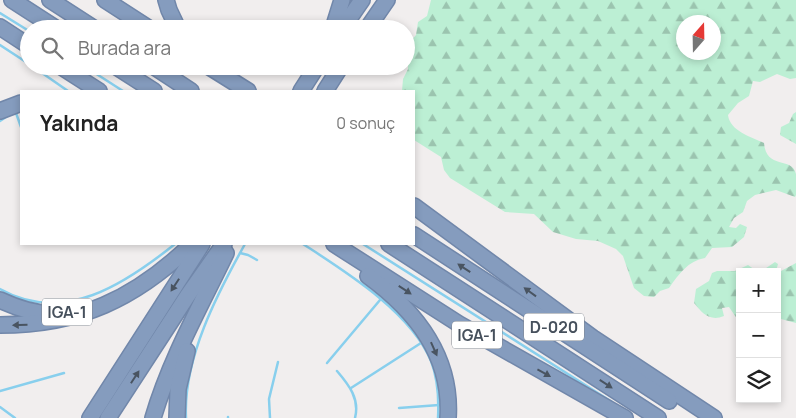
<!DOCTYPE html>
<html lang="tr">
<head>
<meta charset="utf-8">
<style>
	:root { --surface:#fff; --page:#f6f6f6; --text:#222; --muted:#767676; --line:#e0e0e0 }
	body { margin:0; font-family:Manrope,sans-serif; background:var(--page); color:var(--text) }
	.controls { position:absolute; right:15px; bottom:15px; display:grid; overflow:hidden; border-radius:0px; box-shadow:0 2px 8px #0003 }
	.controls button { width:45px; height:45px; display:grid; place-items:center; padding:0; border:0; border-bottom:1px solid var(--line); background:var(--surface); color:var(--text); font:25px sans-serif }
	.compass { position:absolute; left:676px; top:15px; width:45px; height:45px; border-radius:50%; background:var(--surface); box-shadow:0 2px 8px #0003; rotate:20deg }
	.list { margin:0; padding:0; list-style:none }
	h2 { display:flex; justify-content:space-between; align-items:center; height:65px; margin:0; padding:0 20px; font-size:21px }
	h2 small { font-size:16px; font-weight:400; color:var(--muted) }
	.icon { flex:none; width:28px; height:28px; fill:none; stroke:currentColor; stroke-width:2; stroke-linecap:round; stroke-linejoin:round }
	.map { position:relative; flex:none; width:796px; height:418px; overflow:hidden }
	.search { position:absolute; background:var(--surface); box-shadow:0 2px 8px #0003; left:20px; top:20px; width:395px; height:55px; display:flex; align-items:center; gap:12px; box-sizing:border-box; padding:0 18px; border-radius:28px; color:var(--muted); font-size:19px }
	.panel { position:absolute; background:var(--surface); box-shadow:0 2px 8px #0003; left:20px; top:90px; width:395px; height:155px; border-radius:0px }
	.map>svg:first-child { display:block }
	.forest { fill:url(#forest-firs); fill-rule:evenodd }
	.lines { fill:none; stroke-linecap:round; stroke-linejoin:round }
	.stream { stroke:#88cfed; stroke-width:2.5 }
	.highway-casing { stroke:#7187aa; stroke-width:18 }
	.highway { stroke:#859cbe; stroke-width:15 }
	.oneway { fill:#495461 }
	.labels { text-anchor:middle; stroke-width:5; stroke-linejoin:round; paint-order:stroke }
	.shield { fill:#fff; stroke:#7e848d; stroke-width:1 }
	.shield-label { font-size:16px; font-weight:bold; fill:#46505c }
</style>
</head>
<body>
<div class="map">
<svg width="796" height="418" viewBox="0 0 796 418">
	<defs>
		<pattern id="forest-firs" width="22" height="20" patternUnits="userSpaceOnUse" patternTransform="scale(1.25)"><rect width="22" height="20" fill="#bcefd4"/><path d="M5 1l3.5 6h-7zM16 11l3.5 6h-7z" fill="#9bc4af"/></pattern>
	</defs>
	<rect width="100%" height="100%" fill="#f1eeee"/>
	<g class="forest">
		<path d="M431,0H796V78L790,79L777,74L760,82L753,81L749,96L738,103L728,115C730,131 751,137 764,143C766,170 792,156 796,174C796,181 796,189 796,195L795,197L776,190L755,195L747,201L743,212L734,218L729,227L736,228L740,224L747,227L744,237L732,247L712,248L705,258C688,261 679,274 669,288L660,291L654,297L644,296L634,288L623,256L616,249L598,241L576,239L553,232L534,214L505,212L450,178L444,170L441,157L414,140V91H402L403,79L408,69V44L416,35L418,22L427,16ZM714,22V52H684V22Z"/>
		<polygon points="796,112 796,144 780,135 781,127 789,123 793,114"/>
		<polygon points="775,262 778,264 776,271 781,271 796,263 796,323 781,319 777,321 777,272 760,272"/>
		<path d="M748,265L758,272H740V323L729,307L722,308L724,316C710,322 702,313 694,303L696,289L709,281L712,273L717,271H735Z"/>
	</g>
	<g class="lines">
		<g class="stream">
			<polyline points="0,13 29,31"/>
			<polyline points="0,45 29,64"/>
			<polyline points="32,66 68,91"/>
			<polyline points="84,66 123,91"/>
			<polyline points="16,113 21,127"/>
			<polyline points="0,121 9,115"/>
			<path d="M303,244C346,272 411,312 431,361C438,379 439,399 438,418"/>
			<polyline points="363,244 612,402"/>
			<polyline points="240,253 248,255 257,260"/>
			<path d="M0,289C64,325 125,284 175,244"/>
			<polyline points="327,363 380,300"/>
			<path d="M337,371C349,385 360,399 355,418"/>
			<polyline points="351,388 421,343"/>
			<polyline points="0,391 64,373"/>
			<polyline points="0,407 15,418"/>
			<polyline points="399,408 439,405"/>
			<polyline points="228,417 228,418"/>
			<path d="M186,418C183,359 217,294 245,244"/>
			<polyline points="270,418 269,399 278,362"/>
		</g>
		<defs>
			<g id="highway">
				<polyline points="12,0 57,29"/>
				<polyline points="50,0 95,29"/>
				<polyline points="105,0 150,29"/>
				<polyline points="166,0 169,10 178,29"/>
				<polyline points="0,27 29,46"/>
				<polyline points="333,29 342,0"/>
				<polyline points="342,29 362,0"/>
				<polyline points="367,29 387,0"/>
				<polyline points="60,66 99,91"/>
				<polyline points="115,66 154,91"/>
				<polyline points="153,66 191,91"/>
				<polyline points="208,66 248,91"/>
				<polyline points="301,91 317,66"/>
				<polyline points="325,91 341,66"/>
				<polyline points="0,111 21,103"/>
				<polyline points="414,206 593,338 714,418"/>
				<polyline points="414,235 669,401"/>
				<polyline points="334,244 459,324 625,418"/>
				<polyline points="389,244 658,418"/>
				<path d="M368,276C416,311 452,356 448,418"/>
				<path d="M0,300C19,309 40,316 62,313"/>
				<path d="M0,325C79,325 135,299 192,244"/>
				<polyline points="90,418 202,244"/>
				<polyline points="108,418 188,295 224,244"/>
				<path d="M153,418C170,360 200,307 226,253"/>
				<polyline points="177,418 178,389 187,351"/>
			</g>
		</defs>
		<use href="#highway" class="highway-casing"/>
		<use href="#highway" class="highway"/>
	</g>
	<defs><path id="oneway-solid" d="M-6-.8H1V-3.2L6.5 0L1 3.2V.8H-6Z" transform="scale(1.25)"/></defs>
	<g class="oneway">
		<use href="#oneway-solid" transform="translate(464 268) rotate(-147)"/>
		<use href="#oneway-solid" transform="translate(175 285) rotate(123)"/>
		<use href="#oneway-solid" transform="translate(405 290) rotate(33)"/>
		<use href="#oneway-solid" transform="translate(530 292) rotate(-144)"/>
		<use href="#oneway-solid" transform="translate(20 325) rotate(179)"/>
		<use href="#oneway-solid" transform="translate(434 349) rotate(66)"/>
		<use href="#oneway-solid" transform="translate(544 373) rotate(29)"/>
		<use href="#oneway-solid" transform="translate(135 377) rotate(-57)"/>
		<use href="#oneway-solid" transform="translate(606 384) rotate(33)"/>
	</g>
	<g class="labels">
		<g class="shield">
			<rect x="42" y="298.5" width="50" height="27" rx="4"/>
			<rect x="524" y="313.5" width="60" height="27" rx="4"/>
			<rect x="452" y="321.5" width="50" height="27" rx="4"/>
		</g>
		<g class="shield-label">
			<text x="67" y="318">IGA-1</text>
			<text x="554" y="333">D-020</text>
			<text x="477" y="341">IGA-1</text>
		</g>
	</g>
</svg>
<div class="controls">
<button>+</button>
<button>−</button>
<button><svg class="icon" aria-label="layers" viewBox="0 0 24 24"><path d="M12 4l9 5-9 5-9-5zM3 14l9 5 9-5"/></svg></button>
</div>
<svg class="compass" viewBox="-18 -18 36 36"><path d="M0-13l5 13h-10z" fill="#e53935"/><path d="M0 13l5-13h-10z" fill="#767676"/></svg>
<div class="search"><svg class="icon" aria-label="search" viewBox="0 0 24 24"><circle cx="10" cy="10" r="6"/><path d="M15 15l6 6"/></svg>Burada ara</div>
<section class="panel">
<h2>Yakında<small>0 sonuç</small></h2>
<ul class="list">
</ul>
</section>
</div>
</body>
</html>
